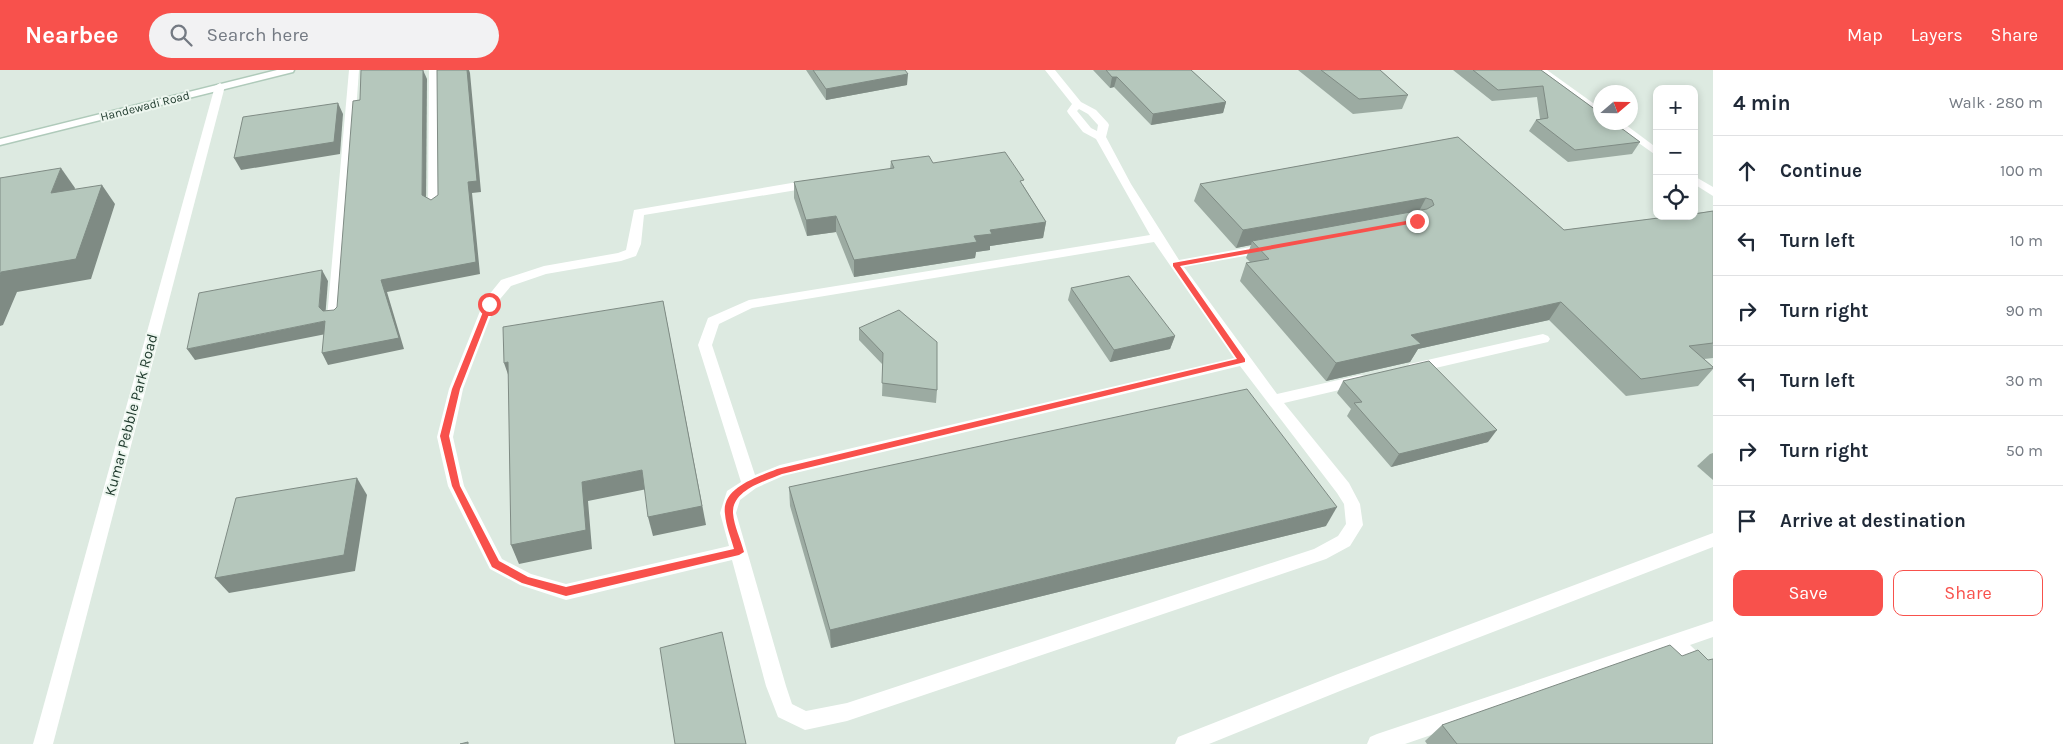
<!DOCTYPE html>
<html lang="en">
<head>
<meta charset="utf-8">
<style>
	:root { --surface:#fff; --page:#f2f2f3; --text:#1f2937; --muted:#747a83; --line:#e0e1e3; --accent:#f8514c }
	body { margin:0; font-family:Karla,sans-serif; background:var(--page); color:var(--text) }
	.controls { position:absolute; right:15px; top:15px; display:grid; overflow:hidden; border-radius:10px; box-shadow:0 2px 8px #0003 }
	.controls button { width:45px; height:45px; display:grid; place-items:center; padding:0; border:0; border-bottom:1px solid var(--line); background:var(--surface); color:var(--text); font:25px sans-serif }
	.compass { position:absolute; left:1593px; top:15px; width:45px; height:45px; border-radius:50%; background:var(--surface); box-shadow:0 2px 8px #0003; rotate:70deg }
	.stop { position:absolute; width:15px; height:15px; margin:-11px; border:4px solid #f8514c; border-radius:50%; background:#fff }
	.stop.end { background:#f8514c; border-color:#fff; box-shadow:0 1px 5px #0008 }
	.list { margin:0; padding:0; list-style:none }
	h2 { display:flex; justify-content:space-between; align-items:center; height:65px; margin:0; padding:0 20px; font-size:21px }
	h2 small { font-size:16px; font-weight:400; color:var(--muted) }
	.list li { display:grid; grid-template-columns:32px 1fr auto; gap:15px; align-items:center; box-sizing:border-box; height:70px; padding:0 20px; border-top:1px solid var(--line) }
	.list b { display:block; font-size:19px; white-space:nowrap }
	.list em { font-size:16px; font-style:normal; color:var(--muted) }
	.actions { display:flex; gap:10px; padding:15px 20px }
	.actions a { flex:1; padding:11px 0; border:1px solid var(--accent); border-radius:10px; text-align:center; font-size:18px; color:var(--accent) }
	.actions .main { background:var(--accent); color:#fff }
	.icon { flex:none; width:28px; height:28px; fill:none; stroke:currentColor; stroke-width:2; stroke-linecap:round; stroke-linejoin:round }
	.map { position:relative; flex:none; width:1713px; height:674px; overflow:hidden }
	header { display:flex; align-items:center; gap:30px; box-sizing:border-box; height:70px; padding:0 25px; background:var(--accent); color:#fff }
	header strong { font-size:24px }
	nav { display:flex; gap:28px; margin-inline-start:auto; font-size:18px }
	.search { width:350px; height:45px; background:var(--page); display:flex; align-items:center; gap:12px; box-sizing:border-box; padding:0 18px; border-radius:28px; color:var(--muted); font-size:19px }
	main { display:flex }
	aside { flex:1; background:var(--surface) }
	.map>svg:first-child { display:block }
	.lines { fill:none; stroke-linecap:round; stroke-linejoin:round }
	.secondary-casing { stroke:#afcaba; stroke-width:3 }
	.minor { fill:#fff; fill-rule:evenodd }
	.secondary { fill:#fff; fill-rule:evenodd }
	.wall { fill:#9caba2 }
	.shaded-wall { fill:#7f8b84 }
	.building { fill:#b5c7bc; stroke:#7f8b84 }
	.route { fill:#f8514c }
	.labels { text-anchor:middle; stroke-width:4; stroke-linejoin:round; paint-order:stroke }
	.far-street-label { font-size:12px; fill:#1e392c; stroke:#edf6ef }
	.street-label { font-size:15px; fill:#1e392c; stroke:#edf6ef }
</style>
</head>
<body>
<header>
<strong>Nearbee</strong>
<div class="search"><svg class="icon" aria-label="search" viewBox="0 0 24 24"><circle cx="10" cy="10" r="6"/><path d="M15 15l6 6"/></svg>Search here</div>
<nav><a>Map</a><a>Layers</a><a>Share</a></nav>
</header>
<main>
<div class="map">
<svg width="1713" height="674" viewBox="0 0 1713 674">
	<rect width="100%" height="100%" fill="#ddeae1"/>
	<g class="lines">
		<defs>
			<polygon id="secondary" points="277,0 294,0 293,2 0,75 0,69"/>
		</defs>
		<use href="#secondary" class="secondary-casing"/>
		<g class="minor">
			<polygon points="349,0 359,0 341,248 339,251 329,251 327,248"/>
			<polygon points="429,0 439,0 440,136 434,140 428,136"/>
			<path d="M1045,0H1055L1081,32L1096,40L1108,53L1109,55L1106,67L1131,114L1179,190L1267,174L1271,175L1273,178L1267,182L1184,197L1277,324L1360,305L1365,306L1367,310L1365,314L1284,333L1349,413L1360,434L1363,455L1350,476L1326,489L847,651L805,660L778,647L766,616L732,490L566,530L520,515L490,499L448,416L437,367L449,319L484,231L501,210L544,196L618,183L626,180L634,140L815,109L819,111L821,113L815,117L644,145L641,174L636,186L621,191L546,204L511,216L495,235L463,319L453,367L464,416L502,489L531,504L566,514L729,476L720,443L727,421L741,412L698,275L708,248L749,230L1150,165L1096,69L1083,62L1068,43L1067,41L1072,34ZM1079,39L1088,44L1098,55L1097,61L1091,58L1077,41ZM1154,172L1234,288L780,395L755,405L712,275L719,254L752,238ZM1240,296L1337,423L1344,434L1346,454L1338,466L1314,479L847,633L806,641L792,634L786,616L736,443L740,430L756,418L783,406Z"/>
			<polygon points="1535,0 1547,0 1600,38 1600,46 1596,45"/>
			<polygon points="220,13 225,16 53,674 33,674 215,16"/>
			<polygon points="1609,52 1622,52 1657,78 1657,86"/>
			<polygon points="1694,106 1713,117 1713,126 1694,114"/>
			<polygon points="1543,264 1548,266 1550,269 1548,272 1414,303 1409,302 1407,298 1409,294 1414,293"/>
			<polygon points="1713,463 1713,477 1345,619 1209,674 1175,674 1178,667 1338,604"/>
			<polygon points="1713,551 1713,567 1690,575 1713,597 1713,618 1706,615 1671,582 1405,674 1367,674 1370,667 1377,664"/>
		</g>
		<use href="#secondary" class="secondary"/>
	</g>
	<g class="wall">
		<polygon points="806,0 905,0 907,15 826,30"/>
		<polygon points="1093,0 1191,0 1226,32 1223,43 1151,55 1114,17 1110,18"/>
		<polygon points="1298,0 1380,0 1408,25 1402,39 1353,44"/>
		<polygon points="1453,0 1541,0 1640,72 1632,84 1568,92 1529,61 1536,50 1540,49 1537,27 1492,31"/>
		<polygon points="1458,67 1564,160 1713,141 1713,288 1704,289 1713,297 1713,299 1698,316 1626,326 1549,250 1418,279 1410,292 1326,311 1240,211 1246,193 1250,192 1246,188 1251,175 1236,178 1194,131 1200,114"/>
		<polygon points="891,91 933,93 1023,115 1046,152 1043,168 990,176 990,180 976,182 975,188 854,207 836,162 807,166 794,128 794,112 890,99"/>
		<polygon points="1071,218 1175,266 1170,279 1110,292 1068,230"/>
		<polygon points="859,258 937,320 936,333 882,326 883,295 859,270"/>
		<polygon points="1343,311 1488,372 1391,397 1347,346 1351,339 1337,323"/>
		<polygon points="1713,383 1713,410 1697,396 1710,384"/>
		<polygon points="789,417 1326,456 831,578 790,436"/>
		<polygon points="1682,586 1708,590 1713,674 1427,674 1425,671 1442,655"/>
	</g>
	<g class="shaded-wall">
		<polygon points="423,0 427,9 426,136 422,125"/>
		<polygon points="467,0 469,0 470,3 481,122 472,123 480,204 387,222 404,279 328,295 322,283 381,210 468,112"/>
		<polygon points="908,4 907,15 826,30 826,19"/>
		<polygon points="1112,7 1117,7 1114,17 1110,18"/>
		<polygon points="1226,32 1223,43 1151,55 1153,44"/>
		<polygon points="338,33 343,44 340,84 241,100 234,88"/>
		<polygon points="61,98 75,118 65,143 51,123"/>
		<polygon points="102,115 115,134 91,209 17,222 3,255 0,256 0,205 1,202"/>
		<polygon points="1426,128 1417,145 1252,171 1251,175 1236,178 1243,160"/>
		<polygon points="836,146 836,162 807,166 806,150"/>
		<polygon points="1046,152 1043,168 990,176 990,180 976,182 975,188 854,207 854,190 974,166 990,160"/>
		<polygon points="322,200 328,211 325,249 319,237"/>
		<polygon points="663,231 706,455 653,466 648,447"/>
		<polygon points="1561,232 1549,250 1418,279 1410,292 1326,311 1336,293 1411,265"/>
		<polygon points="325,251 331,263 195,290 187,279"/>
		<polygon points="1175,266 1170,279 1110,292 1114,280"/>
		<polygon points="508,292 511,313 504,293"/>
		<polygon points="1497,360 1488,372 1391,397 1399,384"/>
		<polygon points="642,400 647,419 588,431 592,479 519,494 511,475 582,412"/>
		<polygon points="357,408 367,425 355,501 229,523 215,508"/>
		<polygon points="1337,437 1326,456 831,578 830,560"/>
	</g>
	<g class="building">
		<polygon points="361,0 423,0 422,125 431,130 438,125 437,0 467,0 477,111 468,112 476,192 381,210 399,268 322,283 325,251 187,279 199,223 322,200 319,237 323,241 334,240 337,237 353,31 360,30"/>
		<polygon points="813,0 905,0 908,4 826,19"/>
		<polygon points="1106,0 1191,0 1226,32 1153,44 1117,7 1112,7"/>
		<polygon points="1321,0 1380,0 1408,25 1359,29"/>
		<polygon points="1473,0 1541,0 1600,43 1600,52 1613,52 1640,72 1575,80 1536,50 1548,48 1543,16 1498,20"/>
		<polygon points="338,33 334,72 234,88 243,47"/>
		<polygon points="1458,67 1564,160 1674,146 1694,146 1694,144 1713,141 1713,273 1689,276 1713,297 1713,298 1641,309 1561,232 1411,265 1421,274 1336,293 1246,193 1269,189 1252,171 1427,139 1434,135 1432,130 1426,128 1243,160 1200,114"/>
		<polygon points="1005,82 1024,110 1020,111 1046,152 990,160 992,164 974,166 977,172 854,190 836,146 806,150 794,112 894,98 891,91 929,86 933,93"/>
		<polygon points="61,98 51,123 102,115 76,189 1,202 0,205 0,108"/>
		<polygon points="1129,206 1175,266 1114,280 1071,218"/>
		<polygon points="663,231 702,436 648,447 642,400 582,412 586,460 511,475 508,292 504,293 503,257"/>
		<polygon points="899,240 937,272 937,320 882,313 883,283 859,258"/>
		<polygon points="1429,291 1497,360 1399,384 1354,333 1362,332 1343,311"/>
		<polygon points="1247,319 1337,437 830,560 789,417"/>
		<polygon points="357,408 344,485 215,508 236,428"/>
		<polygon points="722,562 746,674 675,674 660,578"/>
		<polygon points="1670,575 1682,586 1698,580 1708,590 1713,589 1713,674 1457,674 1442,655"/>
		<polygon points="468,672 468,674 460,674"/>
	</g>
	<path class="route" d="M1417,149L1421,151L1420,152L1180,196L1245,289V292L782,404C765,411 732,420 733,443C734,456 741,470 744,482L739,485L566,526L522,513L492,497L452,416L440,366L452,319L487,232L493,234L460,319L449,366L460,416L499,491L528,507L566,517L734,479C731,468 726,456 725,444C721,417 758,407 777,399L1237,289L1173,196V193Z"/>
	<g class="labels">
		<g class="far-street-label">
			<text transform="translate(145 36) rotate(-14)" y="4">Handewadi Road</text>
		</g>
		<g class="street-label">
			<text transform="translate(131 345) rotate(-75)" y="5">Kumar Pebble Park Road</text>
		</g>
	</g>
</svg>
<div class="controls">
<button>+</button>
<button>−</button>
<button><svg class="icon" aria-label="locate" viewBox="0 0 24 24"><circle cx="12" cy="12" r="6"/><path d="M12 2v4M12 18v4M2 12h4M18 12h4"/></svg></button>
</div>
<svg class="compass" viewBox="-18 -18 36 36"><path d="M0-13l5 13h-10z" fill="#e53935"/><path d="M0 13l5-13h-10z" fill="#747a83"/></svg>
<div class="stop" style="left:489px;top:234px"></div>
<div class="stop end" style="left:1417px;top:151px"></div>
</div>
<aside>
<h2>4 min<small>Walk · 280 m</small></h2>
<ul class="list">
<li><svg class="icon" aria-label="ahead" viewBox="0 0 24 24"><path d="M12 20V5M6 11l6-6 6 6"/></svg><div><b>Continue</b></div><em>100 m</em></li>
<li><svg class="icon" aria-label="left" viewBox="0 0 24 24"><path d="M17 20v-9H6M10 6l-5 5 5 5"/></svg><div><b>Turn left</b></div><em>10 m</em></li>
<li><svg class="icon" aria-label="right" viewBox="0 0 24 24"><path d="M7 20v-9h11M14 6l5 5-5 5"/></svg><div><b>Turn right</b></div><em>90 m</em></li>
<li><svg class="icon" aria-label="left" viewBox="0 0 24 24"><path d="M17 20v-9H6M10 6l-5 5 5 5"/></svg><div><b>Turn left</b></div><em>30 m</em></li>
<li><svg class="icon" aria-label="right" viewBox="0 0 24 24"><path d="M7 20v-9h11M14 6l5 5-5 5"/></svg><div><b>Turn right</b></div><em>50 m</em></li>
<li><svg class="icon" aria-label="arrive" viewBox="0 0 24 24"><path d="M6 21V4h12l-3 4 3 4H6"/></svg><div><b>Arrive at destination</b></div></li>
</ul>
<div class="actions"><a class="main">Save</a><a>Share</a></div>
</aside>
</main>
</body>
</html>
